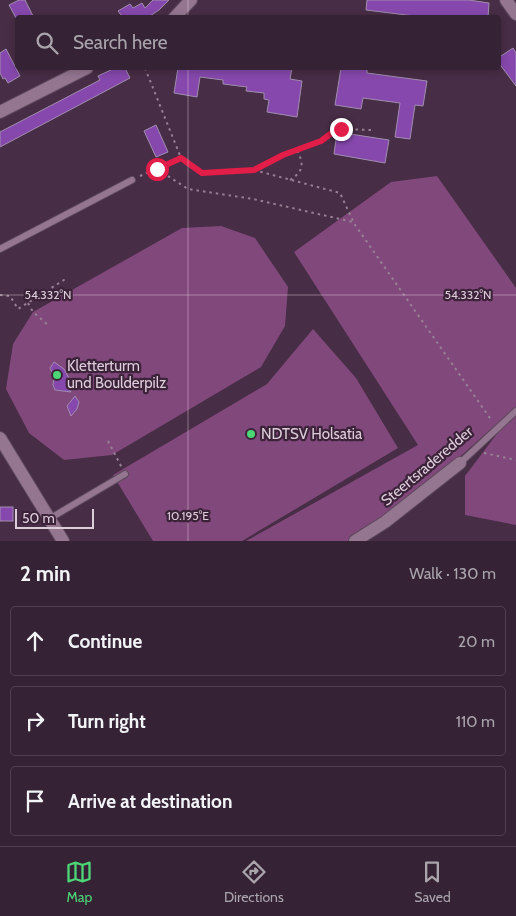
<!DOCTYPE html>
<html lang="en">
<head>
<meta charset="utf-8">
<style>
	:root { --surface:#352234; --page:#3d2a3c; --text:#f1f3f6; --muted:#aaa4ac; --line:#4f3f4f; --accent:#4cd676 }
	body { margin:0; font-family:Cabin,sans-serif; background:var(--page); color:var(--text) }
	.scale { position:absolute; left:15px; bottom:12px; width:79px; box-sizing:border-box; padding-left:5px; border:2px solid #ddcddb; border-top:0; font-size:14px; line-height:18px; white-space:nowrap; color:#ddcddb; -webkit-text-stroke:4px #3c233a; paint-order:stroke }
	.stop { position:absolute; width:15px; height:15px; margin:-11px; border:4px solid #e11d48; border-radius:50%; background:#fff }
	.stop.end { background:#e11d48; border-color:#fff; box-shadow:0 1px 5px #0008 }
	.list { margin:0; padding:0; list-style:none }
	h2 { display:flex; justify-content:space-between; align-items:center; height:65px; margin:0; padding:0 20px; font-size:21px }
	h2 small { font-size:16px; font-weight:400; color:var(--muted) }
	.list li { display:grid; grid-template-columns:32px 1fr auto; gap:15px; align-items:center; box-sizing:border-box; height:70px; margin:0 10px 10px; padding:0 10px; border:1px solid var(--line); border-radius:5px }
	.list b { display:block; font-size:19px; white-space:nowrap }
	.list em { font-size:16px; font-style:normal; color:var(--muted) }
	.icon { flex:none; width:28px; height:28px; fill:none; stroke:currentColor; stroke-width:2; stroke-linecap:round; stroke-linejoin:round }
	.map { position:relative; flex:none; width:516px; height:541px; overflow:hidden }
	.search { position:absolute; background:var(--surface); box-shadow:0 2px 8px #0003; left:15px; right:15px; top:15px; height:55px; display:flex; align-items:center; gap:12px; box-sizing:border-box; padding:0 18px; border-radius:5px; color:var(--muted); font-size:19px }
	.sheet { height:305px; background:var(--surface) }
	nav { display:flex; justify-content:space-around; align-items:center; box-sizing:border-box; height:70px; border-top:1px solid var(--line); background:var(--surface); font-size:14px; color:var(--muted) }
	nav a { display:grid; justify-items:center; gap:2px }
	nav .on { color:var(--accent) }
	.map>svg:first-child { display:block }
	.green { fill:#81487c }
	.building { fill:#8648ad; stroke:#a08eaf }
	.lines { fill:none; stroke-linecap:round; stroke-linejoin:round }
	.service-casing { stroke:#5e495c; stroke-width:8 }
	.minor-casing { stroke:#5e495c; stroke-width:14 }
	.path { stroke:#968194; stroke-width:2; stroke-dasharray:2.5 4; stroke-linecap:butt }
	.service { stroke:#947691; stroke-width:6 }
	.minor { stroke:#947691; stroke-width:12 }
	.route { stroke:#e11d48; stroke-width:6 }
	.ticks { fill:none; stroke:#ddcddb; stroke-width:1; stroke-opacity:0.45 }
	.poi-dot { fill:#4cd676; stroke:#3c233a; stroke-width:2 }
	.labels { text-anchor:middle; stroke-width:4.5; stroke-linejoin:round; paint-order:stroke }
	.poi-label { font-size:15px; fill:#ddcddb; stroke:#3c233a; text-anchor:start }
	.street-label { font-size:15px; fill:#ddcddb; stroke:#3c233a }
	.ticks-label { font-size:12px; text-anchor:middle; fill:#ddcddb; stroke:#3c233a; stroke-width:4.5; stroke-linejoin:round; paint-order:stroke }
</style>
</head>
<body>
<div class="map">
<svg width="516" height="541" viewBox="0 0 516 541">
	<rect width="100%" height="100%" fill="#472d45"/>
	<g class="green">
		<polygon points="437,176 516,288 516,407 437,477 348,541 246,541 418,445 294,252 391,182"/>
		<polygon points="221,226 255,238 288,287 285,326 261,367 112,455 64,460 29,433 6,389 13,344 33,312 182,228"/>
		<polygon points="313,329 356,378 398,448 242,541 153,541 113,475 267,384"/>
		<polygon points="516,414 516,525 465,515 465,476 499,431"/>
	</g>
	<g class="building">
		<polygon points="19,0 25,0 34,18 16,18 9,5"/>
		<polygon points="153,0 169,0 159,10 150,16 151,18 117,18 121,15 118,11 130,4 133,8 142,3 145,8"/>
		<polygon points="367,0 469,0 489,3 488,18 431,18 366,10"/>
		<polygon points="513,48 516,53 516,86 498,62 498,58"/>
		<polygon points="6,49 20,76 8,83 5,78 3,79 0,73 0,53"/>
		<polygon points="115,68 125,68 130,78 0,147 0,132 100,80 98,76"/>
		<polygon points="178,68 292,68 290,79 302,81 297,117 267,112 269,100 264,99 264,93 246,91 247,87 223,84 223,80 200,77 197,97 174,93"/>
		<polygon points="341,68 367,68 367,73 427,81 423,106 415,105 410,139 395,137 400,103 363,98 361,109 335,105"/>
		<polygon points="156,125 168,152 156,157 144,131"/>
		<polygon points="337,132 389,140 385,163 334,154"/>
		<polygon points="54,362 64,369 71,382 67,386 71,392 55,390 53,385 54,376 50,368"/>
		<polygon points="75,396 79,402 77,409 71,416 67,406"/>
		<rect x="0" y="507" width="13" height="14"/>
	</g>
	<g class="lines">
		<defs>
			<g id="service">
				<polyline points="0,249 132,180"/>
				<polyline points="460,463 516,411"/>
				<polyline points="49,519 125,474"/>
			</g>
			<g id="minor">
				<polyline points="506,0 516,14"/>
				<polyline points="174,18 191,0"/>
				<polyline points="0,112 87,68"/>
				<polyline points="0,438 63,541"/>
				<polyline points="355,541 385,522 460,463"/>
			</g>
		</defs>
		<use href="#service" class="service-casing"/>
		<use href="#minor" class="minor-casing"/>
		<g class="path">
			<polyline points="145,68 181,158 202,173 254,170 283,155 321,141 333,132 341,129 372,130"/>
			<polyline points="157,169 188,189 253,199 353,222 492,421"/>
			<polyline points="254,170 340,193 353,221"/>
			<polyline points="140,176 181,158"/>
			<path d="M290,180C304,171 304,164 297,150"/>
			<polyline points="0,295 10,296 18,309 67,278"/>
			<polyline points="28,303 33,312 48,325"/>
			<polyline points="108,441 122,468"/>
			<polyline points="484,453 516,460"/>
		</g>
		<use href="#service" class="service"/>
		<use href="#minor" class="minor"/>
	</g>
	<g class="lines">
		<polyline class="route" points="157,169 181,158 202,173 254,170 283,155 321,141 333,132 341,129"/>
	</g>
	<path class="ticks" d="M188,0V18M188,68V541M0,295H516"/>
	<g class="poi-dot">
		<circle cx="57" cy="375" r="5"/>
		<circle cx="251" cy="434" r="5"/>
	</g>
	<g class="labels">
		<g class="poi-label">
			<text x="67" y="371">Kletterturm<tspan x="67" dy="17">und Boulderpilz</tspan></text>
			<text x="261" y="439">NDTSV Holsatia</text>
		</g>
		<g class="street-label">
			<text transform="translate(427 466) rotate(-40)" y="5">Steertsraderedder</text>
		</g>
	</g>
	<g class="ticks-label">
		<text x="48" y="299">54.332°N</text>
		<text x="468" y="299">54.332°N</text>
		<text x="188" y="520">10.195°E</text>
	</g>
</svg>
<div class="scale">50 m</div>
<div class="stop" style="left:157px;top:169px"></div>
<div class="stop end" style="left:341px;top:129px"></div>
<div class="search"><svg class="icon" aria-label="search" viewBox="0 0 24 24"><circle cx="10" cy="10" r="6"/><path d="M15 15l6 6"/></svg>Search here</div>
</div>
<section class="sheet">
<h2>2 min<small>Walk · 130 m</small></h2>
<ul class="list">
<li><svg class="icon" aria-label="ahead" viewBox="0 0 24 24"><path d="M12 20V5M6 11l6-6 6 6"/></svg><div><b>Continue</b></div><em>20 m</em></li>
<li><svg class="icon" aria-label="right" viewBox="0 0 24 24"><path d="M7 20v-9h11M14 6l5 5-5 5"/></svg><div><b>Turn right</b></div><em>110 m</em></li>
<li><svg class="icon" aria-label="arrive" viewBox="0 0 24 24"><path d="M6 21V4h12l-3 4 3 4H6"/></svg><div><b>Arrive at destination</b></div></li>
</ul>
</section>
<nav>
<a class="on"><svg class="icon" aria-label="map" viewBox="0 0 24 24"><path d="M3 6l6-2 6 2 6-2v14l-6 2-6-2-6 2zM9 4v14M15 6v14"/></svg>Map</a>
<a><svg class="icon" aria-label="directions" viewBox="0 0 24 24"><path d="M12 3l9 9-9 9-9-9zM9 14v-3h6M13 9l2 2-2 2"/></svg>Directions</a>
<a><svg class="icon" aria-label="saved" viewBox="0 0 24 24"><path d="M7 4h10v16l-5-4-5 4z"/></svg>Saved</a>
</nav>
</body>
</html>
